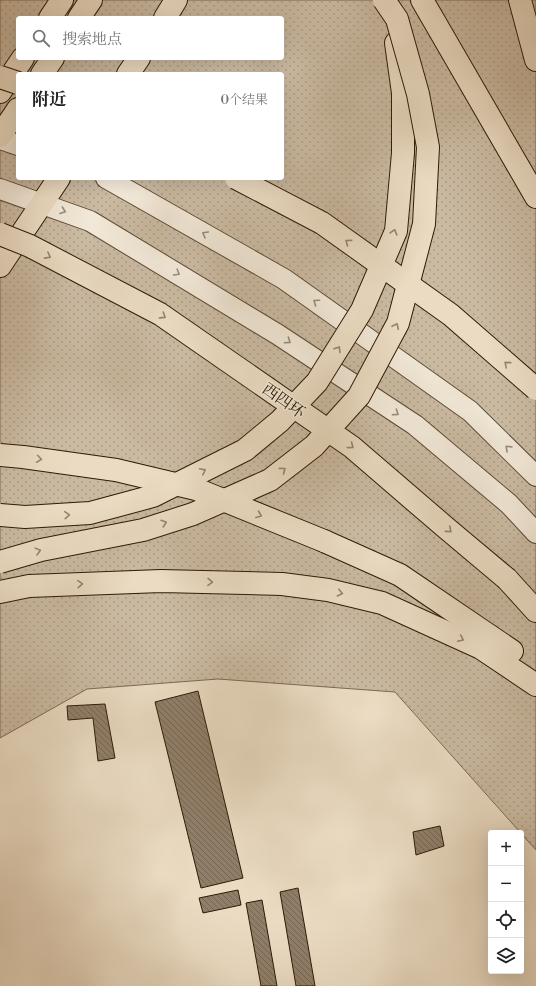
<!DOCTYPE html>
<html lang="zh">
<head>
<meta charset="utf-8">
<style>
	:root { --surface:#fff; --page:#f2f2f2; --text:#222; --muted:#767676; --line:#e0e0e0 }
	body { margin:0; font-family:"Libre Bodoni","Noto Serif SC",serif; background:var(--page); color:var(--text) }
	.controls { position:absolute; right:12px; bottom:12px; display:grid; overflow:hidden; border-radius:4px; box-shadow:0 4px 16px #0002 }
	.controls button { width:36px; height:36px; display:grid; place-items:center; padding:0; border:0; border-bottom:1px solid var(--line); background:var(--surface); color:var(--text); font:20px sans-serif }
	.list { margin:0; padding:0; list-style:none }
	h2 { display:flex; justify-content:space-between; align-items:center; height:52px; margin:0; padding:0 16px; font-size:17px }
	h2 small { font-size:13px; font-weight:400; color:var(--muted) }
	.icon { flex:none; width:22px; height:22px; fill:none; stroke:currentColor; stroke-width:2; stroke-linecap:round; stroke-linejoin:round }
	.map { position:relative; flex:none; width:536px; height:986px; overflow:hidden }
	.search { position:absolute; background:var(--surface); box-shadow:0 4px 16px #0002; left:16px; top:16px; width:268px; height:44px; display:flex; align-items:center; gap:10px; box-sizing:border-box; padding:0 14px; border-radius:4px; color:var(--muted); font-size:15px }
	.panel { position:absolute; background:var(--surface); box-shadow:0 4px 16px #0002; left:16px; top:72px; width:268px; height:108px; border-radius:4px }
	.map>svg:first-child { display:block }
	.green { fill:url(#green-dots); stroke:#7c6a54; fill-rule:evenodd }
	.building { fill:url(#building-back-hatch); stroke:#2f1a06 }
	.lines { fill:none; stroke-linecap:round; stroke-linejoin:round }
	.minor-casing { stroke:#5e4a35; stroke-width:22 }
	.highway-casing { stroke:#2f1a06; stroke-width:24 }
	.minor { stroke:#f1e8d7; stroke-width:20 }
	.highway { stroke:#eadbc2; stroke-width:22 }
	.highway-bridge-casing { stroke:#2f1a06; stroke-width:24; stroke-linecap:butt }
	.highway-bridge { stroke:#eadbc2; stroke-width:22 }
	.oneway { stroke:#9a8b79 }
	.oneway2 { stroke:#96846d }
	.labels { text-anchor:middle; stroke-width:3; stroke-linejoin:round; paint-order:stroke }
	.street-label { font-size:16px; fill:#2f1a06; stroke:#f1e8d7 }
</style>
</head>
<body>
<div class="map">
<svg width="536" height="986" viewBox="0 0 536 986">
	<defs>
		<pattern id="green-dots" width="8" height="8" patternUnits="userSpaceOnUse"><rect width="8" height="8" fill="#cabaa2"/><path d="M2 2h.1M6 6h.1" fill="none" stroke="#ae9f8a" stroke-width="1.8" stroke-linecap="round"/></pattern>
		<pattern id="building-back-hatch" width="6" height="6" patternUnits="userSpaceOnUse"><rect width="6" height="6" fill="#907e68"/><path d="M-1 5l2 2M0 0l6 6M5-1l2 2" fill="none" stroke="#766654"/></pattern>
	</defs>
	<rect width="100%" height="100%" fill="#eadbc2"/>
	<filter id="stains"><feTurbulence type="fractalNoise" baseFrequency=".005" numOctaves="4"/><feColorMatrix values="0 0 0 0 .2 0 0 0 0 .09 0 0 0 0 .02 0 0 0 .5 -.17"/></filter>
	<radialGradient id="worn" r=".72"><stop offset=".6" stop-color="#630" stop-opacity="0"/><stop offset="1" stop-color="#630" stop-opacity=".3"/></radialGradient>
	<path class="green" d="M0,0H536V850L395,692L218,679L87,689L0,738ZM18,18H282V58H18ZM18,74H282V178H18Z"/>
	<g class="building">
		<polygon points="198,691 243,878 201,888 155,702"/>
		<polygon points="105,704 115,758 98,761 93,718 68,720 67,706"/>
		<polygon points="440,826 444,846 416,855 413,832"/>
		<polygon points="298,888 315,986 296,986 280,892"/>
		<polygon points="238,890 241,905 203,913 199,898"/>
		<polygon points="262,900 277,986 261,986 246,903"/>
	</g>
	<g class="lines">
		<defs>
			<g id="minor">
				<polyline points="0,139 18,145"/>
				<polyline points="106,178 284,279 470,411 536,476"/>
				<polyline points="0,189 90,221 277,334 415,425 509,504 536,533"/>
			</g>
			<g id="highway">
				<polyline points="422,0 536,197"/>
				<polyline points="520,0 536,60"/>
				<polyline points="50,18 62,0"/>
				<polyline points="79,18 91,0"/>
				<polyline points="165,18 176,0"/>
				<polyline points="396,43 403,93 403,153"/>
				<polyline points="42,74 53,58"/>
				<polyline points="128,74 139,58"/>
				<polyline points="0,92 23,58"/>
				<polyline points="0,136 18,109"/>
				<polyline points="0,266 59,178"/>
				<polyline points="324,541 400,575 512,651"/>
				<polyline points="507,579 536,611"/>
				<polyline points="0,592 29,586 161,581 282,584 328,590 382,603 481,648 536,685"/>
			</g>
		</defs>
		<use href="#minor" class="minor-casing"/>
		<use href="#highway" class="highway-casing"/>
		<use href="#minor" class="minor"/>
		<use href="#highway" class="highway"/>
		<defs>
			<g id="highway-bridge">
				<polyline points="0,77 18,83"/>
				<polyline points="236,178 322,223 451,315 536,389"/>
				<polyline points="0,234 30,246 160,314 352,447 445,527 507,579"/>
				<polyline points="0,455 23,457 116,470 196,489 324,541"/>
				<polyline points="0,515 25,517 90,513 153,496 245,450 280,421 317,382 362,310 396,231 403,153"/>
				<polyline points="0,562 41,550 143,530 193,514 270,480 314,446 359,396 398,323 424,224 428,147 418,94 397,19 384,0"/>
			</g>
		</defs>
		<use href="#highway-bridge" class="highway-bridge-casing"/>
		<use href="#highway-bridge" class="highway-bridge"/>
	</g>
	<defs><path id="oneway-chevron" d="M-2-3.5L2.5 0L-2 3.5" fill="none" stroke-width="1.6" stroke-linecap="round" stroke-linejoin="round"/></defs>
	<g class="oneway">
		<use href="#oneway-chevron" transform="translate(63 211) rotate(20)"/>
		<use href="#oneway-chevron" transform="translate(205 234) rotate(-150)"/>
		<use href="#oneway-chevron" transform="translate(177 273) rotate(31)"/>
		<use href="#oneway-chevron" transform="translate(316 302) rotate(-145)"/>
		<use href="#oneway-chevron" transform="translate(288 341) rotate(34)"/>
		<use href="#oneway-chevron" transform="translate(396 413) rotate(34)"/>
		<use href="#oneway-chevron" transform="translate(508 448) rotate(-136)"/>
	</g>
	<g class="oneway2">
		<use href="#oneway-chevron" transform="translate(394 232) rotate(-74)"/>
		<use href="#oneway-chevron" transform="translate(348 242) rotate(-144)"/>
		<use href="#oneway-chevron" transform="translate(48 256) rotate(28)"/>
		<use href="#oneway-chevron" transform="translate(163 316) rotate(33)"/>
		<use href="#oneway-chevron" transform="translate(396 326) rotate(-65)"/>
		<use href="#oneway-chevron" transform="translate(338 349) rotate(-58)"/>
		<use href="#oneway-chevron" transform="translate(507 364) rotate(-139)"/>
		<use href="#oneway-chevron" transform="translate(351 446) rotate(37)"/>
		<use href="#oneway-chevron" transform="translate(39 459) rotate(8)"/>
		<use href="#oneway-chevron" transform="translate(283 470) rotate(-37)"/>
		<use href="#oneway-chevron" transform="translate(203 471) rotate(-27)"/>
		<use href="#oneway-chevron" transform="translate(67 515) rotate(-4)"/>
		<use href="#oneway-chevron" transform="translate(259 515) rotate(22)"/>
		<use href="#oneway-chevron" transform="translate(164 523) rotate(-17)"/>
		<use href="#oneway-chevron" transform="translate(449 530) rotate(40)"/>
		<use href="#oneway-chevron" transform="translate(38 551) rotate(-15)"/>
		<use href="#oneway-chevron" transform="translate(210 582) rotate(1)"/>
		<use href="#oneway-chevron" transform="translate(80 584) rotate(-2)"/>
		<use href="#oneway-chevron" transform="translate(340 593) rotate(13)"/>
		<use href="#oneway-chevron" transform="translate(461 639) rotate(25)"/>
	</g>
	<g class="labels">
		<g class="street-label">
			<text transform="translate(284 400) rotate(35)" y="6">西四环</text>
		</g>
	</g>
	<rect width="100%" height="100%" filter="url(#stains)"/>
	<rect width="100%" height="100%" fill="url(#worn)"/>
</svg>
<div class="controls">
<button>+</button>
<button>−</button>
<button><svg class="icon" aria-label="locate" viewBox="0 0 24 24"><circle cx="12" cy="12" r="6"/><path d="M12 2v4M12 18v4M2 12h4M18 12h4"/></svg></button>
<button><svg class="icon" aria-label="layers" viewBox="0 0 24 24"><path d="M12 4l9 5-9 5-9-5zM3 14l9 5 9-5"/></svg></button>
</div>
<div class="search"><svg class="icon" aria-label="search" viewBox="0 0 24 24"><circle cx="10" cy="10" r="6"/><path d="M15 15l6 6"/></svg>搜索地点</div>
<section class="panel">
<h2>附近<small>0个结果</small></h2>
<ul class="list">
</ul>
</section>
</div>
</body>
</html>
